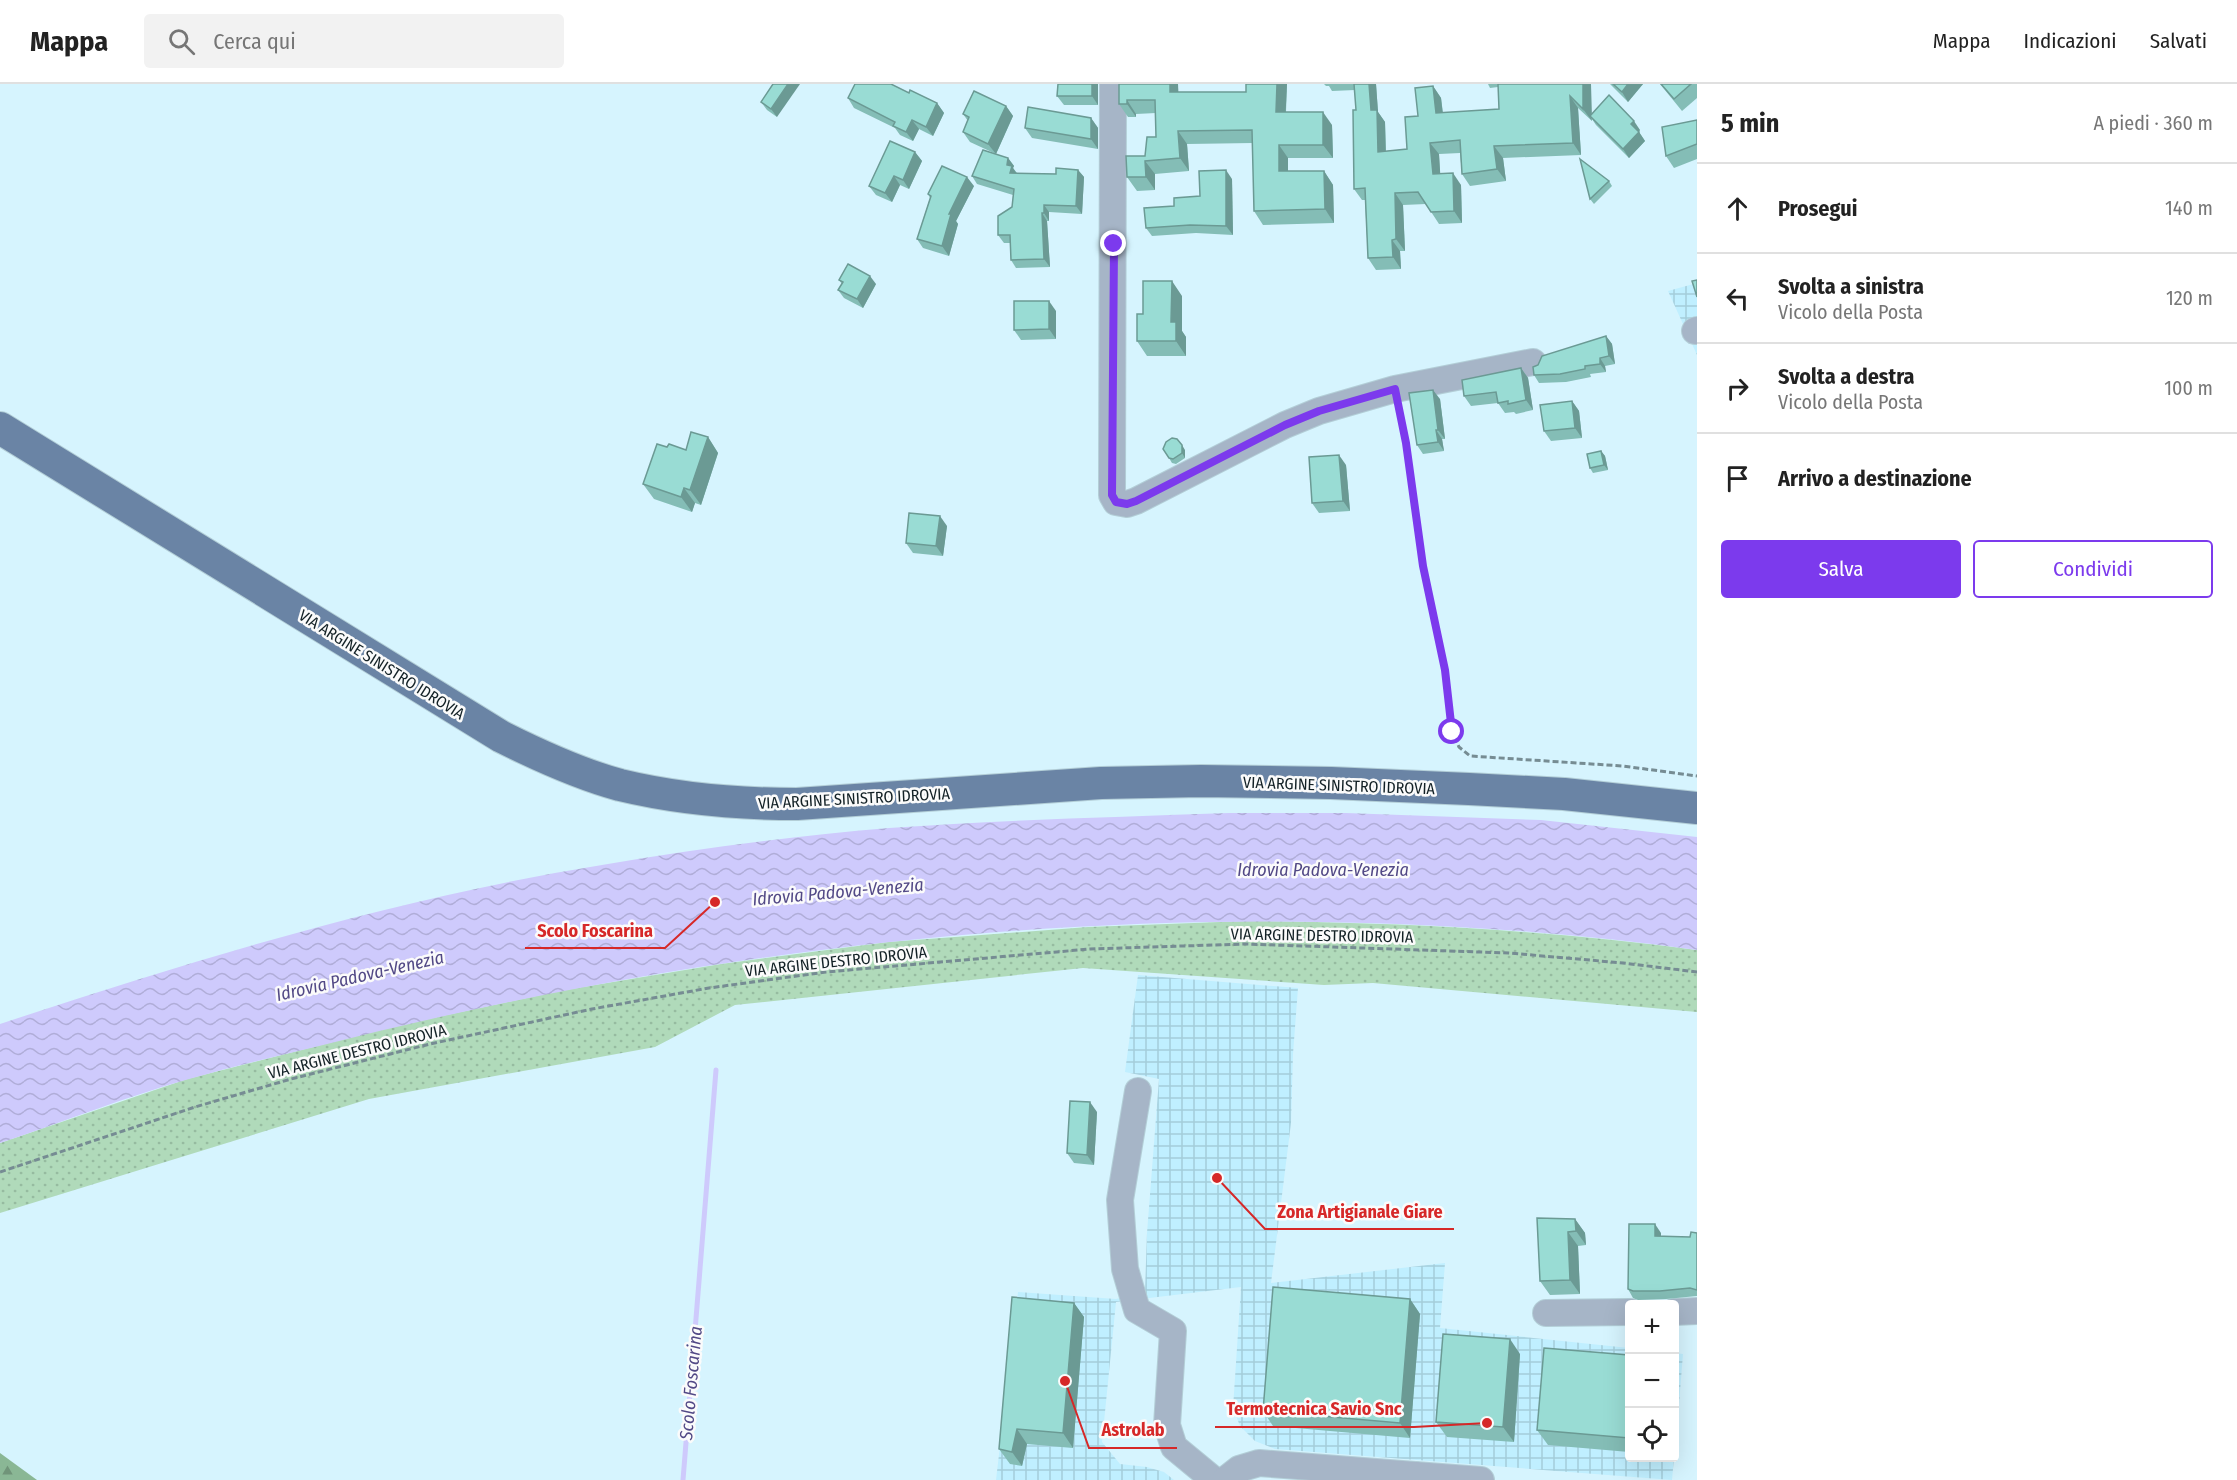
<!DOCTYPE html>
<html lang="it">
<head>
<meta charset="utf-8">
<style>
	:root { --surface:#fff; --page:#f2f2f2; --text:#222; --muted:#767676; --line:#e0e0e0; --accent:#7c3aed }
	body { margin:0; font-family:"Fira Sans Condensed",sans-serif; background:var(--page); color:var(--text) }
	.controls { position:absolute; right:18px; bottom:18px; display:grid; overflow:hidden; border-radius:6px; box-shadow:0 6px 24px #0002 }
	.controls button { width:54px; height:54px; display:grid; place-items:center; padding:0; border:0; border-bottom:2px solid var(--line); background:var(--surface); color:var(--text); font:30px sans-serif }
	.stop { position:absolute; width:18px; height:18px; margin:-14px; border:4px solid #7c3aed; border-radius:50%; background:#fff }
	.stop.end { background:#7c3aed; border-color:#fff; box-shadow:0 2px 6px #0008 }
	.list { margin:0; padding:0; list-style:none }
	h2 { display:flex; justify-content:space-between; align-items:center; height:78px; margin:0; padding:0 24px; font-size:26px }
	h2 small { font-size:20px; font-weight:400; color:var(--muted) }
	.list li { display:grid; grid-template-columns:39px 1fr auto; gap:18px; align-items:center; box-sizing:border-box; height:90px; padding:0 24px; border-top:2px solid var(--line) }
	.list b { display:block; font-size:22px; white-space:nowrap }
	.list p { margin:0; font-size:20px; white-space:nowrap; color:var(--muted) }
	.list em { font-size:20px; font-style:normal; color:var(--muted) }
	.actions { display:flex; gap:12px; padding:18px 24px }
	.actions a { flex:1; padding:14px 0; border:2px solid var(--accent); border-radius:6px; text-align:center; font-size:21px; color:var(--accent) }
	.actions .main { background:var(--accent); color:#fff }
	.icon { flex:none; width:33px; height:33px; fill:none; stroke:currentColor; stroke-width:2; stroke-linecap:round; stroke-linejoin:round }
	.map { position:relative; flex:none; width:1697px; height:1396px; overflow:hidden }
	header { display:flex; align-items:center; gap:36px; box-sizing:border-box; height:84px; padding:0 30px; background:var(--surface); border-bottom:2px solid var(--line) }
	header strong { font-size:28px }
	nav { display:flex; gap:33px; margin-inline-start:auto; font-size:21px }
	.search { width:420px; height:54px; background:var(--page); display:flex; align-items:center; gap:15px; box-sizing:border-box; padding:0 21px; border-radius:6px; color:var(--muted); font-size:22px }
	main { display:flex }
	aside { flex:1; background:var(--surface) }
	.map>svg:first-child { display:block }
	.industrial { fill:url(#industrial-grid) }
	.grass { fill:url(#grass-dots) }
	.forest { fill:url(#forest-firs) }
	.water { fill:url(#water-waves) }
	.lines { fill:none; stroke-linecap:round; stroke-linejoin:round }
	.stream { stroke:#cecafc; stroke-width:5 }
	.minor-casing { stroke:#b3ced7; stroke-width:28 }
	.major-casing { stroke:#b3ced7; stroke-width:34 }
	.path { stroke:#768c93; stroke-width:3; stroke-dasharray:6 3; stroke-linecap:butt }
	.minor { stroke:#a6b5c7; stroke-width:26 }
	.major { stroke:#6a84a5; stroke-width:32 }
	.wall { fill:#84bdb6 }
	.shaded-wall { fill:#6b9a94 }
	.building { fill:#99dcd4; stroke:#6b9a94; stroke-width:1.5 }
	.route { stroke:#7c3aed; stroke-width:8 }
	.labels { text-anchor:middle; stroke-width:5; stroke-linejoin:round; paint-order:stroke }
	.street-label { font-size:16px; fill:#132126; stroke:#fbfbfb }
	.water-label { font-size:18px; font-style:italic; fill:#524986; stroke:#fbfbfb }
	.leader { fill:none; stroke:#d62828; stroke-width:2 }
	.callout-dot { fill:#d62828; stroke:#fbfbfb; stroke-width:2 }
	.callout-label { font-size:18px; text-anchor:middle; font-weight:bold; fill:#d62828; stroke:#fbfbfb; stroke-width:5; stroke-linejoin:round; paint-order:stroke }
</style>
</head>
<body>
<header>
<strong>Mappa</strong>
<div class="search"><svg class="icon" aria-label="search" viewBox="0 0 24 24"><circle cx="10" cy="10" r="6"/><path d="M15 15l6 6"/></svg>Cerca qui</div>
<nav><a>Mappa</a><a>Indicazioni</a><a>Salvati</a></nav>
</header>
<main>
<div class="map">
<svg width="1697" height="1396" viewBox="0 0 1697 1396">
	<defs>
		<pattern id="industrial-grid" width="8" height="8" patternUnits="userSpaceOnUse" patternTransform="scale(1.5)"><rect width="8" height="8" fill="#c0efff"/><path d="M0 4h8M4 0v8" fill="none" stroke="#a4cdda"/></pattern>
		<pattern id="grass-dots" width="8" height="8" patternUnits="userSpaceOnUse" patternTransform="scale(1.5)"><rect width="8" height="8" fill="#b0daba"/><path d="M2 2h.1M6 6h.1" fill="none" stroke="#96bba0" stroke-width="1.8" stroke-linecap="round"/></pattern>
		<pattern id="forest-firs" width="22" height="20" patternUnits="userSpaceOnUse" patternTransform="scale(1.5)"><rect width="22" height="20" fill="#8ab795"/><path d="M5 1l3.5 6h-7zM16 11l3.5 6h-7z" fill="#709479"/></pattern>
		<pattern id="water-waves" width="16" height="10" patternUnits="userSpaceOnUse" patternTransform="scale(1.5)"><rect width="16" height="10" fill="#cecafc"/><path d="M0 5q4-4 8 0t8 0" fill="none" stroke="#b0add8"/></pattern>
	</defs>
	<rect width="100%" height="100%" fill="#d6f4fe"/>
	<g class="industrial">
		<polygon points="1697,199 1697,271 1668,207"/>
		<polygon points="1138,891 1298,904 1293,970 1291,1039 1271,1199 1445,1179 1440,1244 1629,1264 1630,1374 1674,1374 1672,1396 1275,1365 1255,1357 1240,1342 1233,1324 1241,1203 1116,1218 1102,1358 1120,1380 1147,1383 1164,1388 1174,1396 996,1396 1018,1208 1116,1215 1145,1207 1147,1149 1159,995 1125,988"/>
		<polygon points="1675,1269 1683,1270 1675,1370 1674,1269"/>
	</g>
	<path class="grass" d="M1246,837C1397,838 1547,846 1697,866V928L1373,899L1324,901L1083,884L735,921L655,963L369,1015L0,1129V1059L187,995L395,942L559,907L721,880L888,858L1088,843Z"/>
	<polygon class="forest" points="0,1369 37,1396 0,1396"/>
	<path class="water" d="M1229,729H1346L1541,736L1697,753V866C1237,803 763,848 315,963C273,973 230,983 189,995C125,1013 63,1038 0,1059V940C197,875 397,814 602,781C697,765 793,752 889,744C1002,736 1116,733 1229,729Z"/>
	<g class="lines">
		<polyline class="stream" points="683,1396 716,986"/>
		<defs>
			<g id="minor">
				<polyline points="1113,0 1112,411 1116,418 1127,420 1136,417 1285,341 1319,327 1395,305 1533,278"/>
				<polyline points="1695,247 1697,246"/>
				<polyline points="1138,1007 1120,1116 1125,1185 1137,1226 1173,1247 1167,1341 1174,1363 1214,1396"/>
				<polyline points="1674,1228 1697,1227"/>
				<polyline points="1546,1229 1630,1228"/>
				<polyline points="1415,1391 1481,1396"/>
				<polyline points="1225,1396 1239,1385 1259,1379 1415,1391 1415,1396"/>
			</g>
			<path id="major" d="M0,344L502,653C540,672 579,690 620,701C678,715 738,720 797,720L1101,699L1201,697L1331,699L1469,705L1564,710L1697,724"/>
		</defs>
		<use href="#minor" class="minor-casing"/>
		<use href="#major" class="major-casing"/>
		<g class="path">
			<polyline points="1399,325 1423,482 1445,587 1452,648 1459,663 1470,672 1623,682 1697,692"/>
			<polyline points="0,1088 195,1023 291,995 430,960 592,925 709,904 826,888 1090,865 1245,860 1509,869 1623,879 1697,888"/>
		</g>
		<use href="#minor" class="minor"/>
		<use href="#major" class="major"/>
	</g>
	<g class="wall">
		<polygon points="773,0 777,33 767,26 761,18"/>
		<polygon points="1058,0 1098,0 1098,21 1064,21 1057,12"/>
		<polygon points="1119,0 1179,8 1246,8 1246,0 1287,0 1286,28 1332,41 1333,74 1288,74 1288,87 1324,87 1333,101 1334,139 1263,141 1254,127 1253,59 1187,60 1189,87 1155,90 1155,106 1137,107 1127,93 1145,72 1156,53 1156,29 1136,30 1136,33 1128,33 1119,20"/>
		<polygon points="1324,0 1376,0 1378,28 1385,38 1386,67 1407,65 1418,32 1433,2 1441,14 1443,29 1499,25 1498,3 1490,4 1488,0 1591,0 1591,30 1640,46 1639,48 1645,57 1629,74 1596,41 1592,35 1592,37 1578,24 1581,71 1503,74 1506,97 1470,102 1462,90 1460,69 1439,70 1440,90 1461,101 1462,139 1439,140 1426,120 1403,121 1405,167 1400,167 1401,185 1376,186 1368,174 1365,116 1362,116 1354,105 1356,26 1355,6 1332,7 1329,2 1326,2"/>
		<polygon points="1610,0 1643,0 1628,18"/>
		<polygon points="1660,0 1697,0 1697,14 1682,27"/>
		<polygon points="909,9 937,19 944,29 933,52 919,45 913,57 900,51 895,44 854,24 848,14"/>
		<polygon points="1006,22 1013,32 996,70 970,58 963,48 968,37 963,30"/>
		<polygon points="1091,34 1098,44 1098,65 1032,54 1025,44"/>
		<polygon points="1697,36 1697,75 1674,84 1666,72"/>
		<polygon points="915,68 922,77 909,105 900,101 892,118 876,111 869,102"/>
		<polygon points="1008,74 1014,82 1013,84 1017,89 1056,90 1078,86 1084,93 1082,130 1049,128 1049,137 1047,137 1050,183 1016,184 1011,176 1010,159 1004,159 998,151 1012,123 1013,111 977,100 972,92"/>
		<polygon points="1232,95 1233,151 1196,149 1152,152 1146,144 1174,122 1200,112"/>
		<polygon points="1609,97 1612,102 1594,120 1590,115"/>
		<polygon points="974,102 956,137 958,140 949,172 923,164 917,155 930,114 928,110"/>
		<polygon points="839,196 876,200 863,224 844,214 838,206 842,200"/>
		<polygon points="1182,212 1182,247 1186,253 1186,272 1147,272 1137,257 1143,230"/>
		<polygon points="1056,227 1056,255 1021,256 1014,246"/>
		<polygon points="1606,252 1612,260 1615,280 1605,282 1606,288 1590,290 1591,293 1566,298 1539,299 1534,291"/>
		<polygon points="1521,284 1528,294 1533,326 1516,330 1514,328 1505,329 1498,319 1471,322 1464,312"/>
		<polygon points="1440,315 1445,355 1442,355 1444,367 1423,370 1417,361"/>
		<polygon points="1572,317 1579,327 1582,354 1551,357 1544,347"/>
		<polygon points="708,353 718,369 701,421 695,419 692,428 654,415 643,400 667,363 686,366"/>
		<polygon points="1185,366 1185,374 1176,380 1172,379 1169,374"/>
		<polygon points="1601,367 1605,372 1608,386 1593,389 1590,384"/>
		<polygon points="1346,381 1350,427 1319,429 1312,419"/>
		<polygon points="947,442 943,472 913,469 906,459"/>
		<polygon points="1097,1028 1094,1081 1074,1079 1067,1069"/>
		<polygon points="1575,1135 1585,1149 1586,1161 1578,1162 1580,1210 1550,1211 1540,1197"/>
		<polygon points="1661,1149 1661,1153 1690,1153 1697,1149 1697,1212 1666,1215 1638,1216 1633,1214 1628,1205"/>
		<polygon points="1410,1215 1420,1230 1410,1354 1273,1342 1263,1327"/>
		<polygon points="1074,1219 1084,1233 1073,1364 1027,1360 1022,1382 1010,1380 999,1365"/>
		<polygon points="1520,1270 1514,1358 1447,1353 1436,1338"/>
		<polygon points="1629,1271 1629,1368 1548,1361 1537,1346"/>
	</g>
	<g class="shaded-wall">
		<polygon points="788,0 800,0 777,33 771,25"/>
		<polygon points="1092,0 1098,0 1098,21 1092,12"/>
		<polygon points="1170,0 1178,0 1179,21 1170,8"/>
		<polygon points="1277,0 1287,0 1285,41 1276,28"/>
		<polygon points="1369,0 1376,0 1378,28 1385,38 1386,80 1378,68 1371,26"/>
		<polygon points="1583,0 1591,0 1592,34 1590,32 1592,37 1583,25"/>
		<polygon points="1628,0 1643,0 1628,18 1622,8"/>
		<polygon points="1433,2 1441,14 1444,41 1436,29"/>
		<polygon points="1570,12 1578,24 1581,71 1573,59"/>
		<polygon points="1127,16 1136,30 1136,33 1127,20"/>
		<polygon points="937,19 944,29 933,52 926,43"/>
		<polygon points="1006,22 1013,32 996,70 988,60"/>
		<polygon points="1323,28 1332,41 1333,74 1323,61"/>
		<polygon points="1091,34 1098,44 1098,65 1091,55"/>
		<polygon points="912,36 919,45 913,57 906,48"/>
		<polygon points="1634,37 1640,46 1637,49 1631,40"/>
		<polygon points="1178,47 1187,60 1189,87 1180,74"/>
		<polygon points="1639,48 1645,57 1629,74 1623,65"/>
		<polygon points="1430,59 1439,70 1441,102 1433,90"/>
		<polygon points="1279,61 1288,74 1288,100 1279,87"/>
		<polygon points="1494,62 1503,74 1506,97 1497,85"/>
		<polygon points="915,68 922,77 909,105 903,96"/>
		<polygon points="1008,74 1014,82 1013,84 1017,90 1010,89 1007,81"/>
		<polygon points="1145,77 1155,90 1155,106 1146,93"/>
		<polygon points="1078,86 1084,93 1082,130 1076,122"/>
		<polygon points="1226,86 1232,95 1233,151 1226,142"/>
		<polygon points="1324,87 1333,101 1334,139 1325,125"/>
		<polygon points="1453,89 1461,101 1462,139 1454,127"/>
		<polygon points="894,92 900,101 892,118 885,109"/>
		<polygon points="967,93 974,102 956,137 958,140 949,172 942,162 949,130"/>
		<polygon points="1395,109 1403,121 1405,167 1396,155"/>
		<polygon points="1044,121 1049,128 1049,137 1044,129"/>
		<polygon points="1042,129 1047,137 1050,183 1044,175"/>
		<polygon points="1392,156 1400,167 1401,185 1393,173"/>
		<polygon points="870,192 876,200 863,224 857,215"/>
		<polygon points="1172,197 1182,212 1182,247 1186,253 1186,272 1176,257 1171,238"/>
		<polygon points="1049,217 1056,227 1056,255 1049,245"/>
		<polygon points="1606,252 1612,260 1615,280 1609,272"/>
		<polygon points="1600,274 1605,282 1606,288 1600,280"/>
		<polygon points="1521,284 1528,294 1533,326 1526,316"/>
		<polygon points="1433,306 1440,315 1445,355 1438,346"/>
		<polygon points="1572,317 1579,327 1582,354 1575,344"/>
		<polygon points="1436,346 1442,355 1444,367 1438,358"/>
		<polygon points="708,353 718,369 701,421 690,406"/>
		<polygon points="1182,361 1185,366 1185,374 1182,369"/>
		<polygon points="1601,367 1605,372 1608,386 1604,381"/>
		<polygon points="1339,371 1346,381 1350,427 1343,417"/>
		<polygon points="684,404 695,419 692,428 681,413"/>
		<polygon points="940,432 947,442 943,472 936,462"/>
		<polygon points="1090,1018 1097,1028 1094,1081 1087,1071"/>
		<polygon points="1575,1135 1585,1149 1586,1161 1576,1147"/>
		<polygon points="1655,1140 1661,1149 1661,1161 1655,1152"/>
		<polygon points="1568,1148 1578,1162 1580,1210 1570,1196"/>
		<polygon points="1410,1215 1420,1230 1410,1354 1400,1339"/>
		<polygon points="1074,1219 1084,1233 1073,1364 1063,1349"/>
		<polygon points="1510,1255 1520,1270 1514,1358 1503,1343"/>
		<polygon points="1017,1345 1027,1360 1022,1382 1012,1368"/>
	</g>
	<g class="building">
		<polygon points="773,0 788,0 771,25 761,18"/>
		<polygon points="855,0 891,0 909,9 910,6 937,19 926,43 912,36 906,48 893,42 895,38 848,14"/>
		<polygon points="1058,0 1092,0 1092,12 1057,12"/>
		<polygon points="1119,0 1170,0 1170,8 1246,8 1246,0 1277,0 1276,28 1323,28 1323,61 1279,61 1279,87 1324,87 1325,125 1254,127 1252,46 1178,47 1180,74 1145,77 1146,93 1127,93 1126,72 1145,72 1147,53 1156,53 1155,16 1127,16 1127,20 1119,20"/>
		<polygon points="1354,0 1369,0 1371,26 1377,26 1378,68 1407,65 1405,33 1418,32 1415,4 1433,2 1436,29 1499,25 1498,0 1583,0 1583,25 1570,12 1573,59 1494,62 1497,85 1462,90 1460,56 1430,59 1433,90 1453,89 1454,127 1431,128 1418,108 1395,109 1396,155 1392,156 1393,173 1368,174 1365,104 1354,105 1353,26 1356,26"/>
		<polygon points="1613,0 1628,0 1622,8"/>
		<polygon points="1661,0 1691,0 1674,15"/>
		<polygon points="974,7 1006,22 988,60 963,48 969,33 963,30"/>
		<polygon points="1609,11 1634,37 1631,40 1639,48 1623,65 1590,32"/>
		<polygon points="1028,23 1091,34 1091,55 1025,44"/>
		<polygon points="1697,36 1697,60 1666,72 1662,43"/>
		<polygon points="890,57 915,68 903,96 894,92 885,109 869,102"/>
		<polygon points="983,66 1008,74 1007,81 1012,82 1010,89 1056,90 1056,84 1078,86 1076,122 1044,121 1044,129 1042,129 1044,175 1011,176 1010,151 998,151 998,132 1012,123 1014,105 972,92"/>
		<polygon points="1580,75 1609,97 1590,115"/>
		<polygon points="942,82 967,93 949,130 951,130 942,162 917,155 931,112 928,110"/>
		<polygon points="1226,86 1226,142 1190,141 1146,144 1144,124 1174,122 1174,114 1200,112 1199,87"/>
		<polygon points="848,180 870,192 857,215 838,206 843,198 839,196"/>
		<polygon points="1697,196 1697,213 1692,197"/>
		<polygon points="1143,197 1172,197 1171,238 1176,238 1176,257 1137,257 1137,230 1143,230"/>
		<polygon points="1014,217 1049,217 1049,245 1014,246"/>
		<polygon points="1606,252 1609,272 1600,274 1600,280 1585,282 1585,285 1560,290 1534,291 1533,283 1538,281 1542,272"/>
		<polygon points="1521,284 1526,316 1508,320 1508,317 1498,319 1496,308 1464,312 1462,296"/>
		<polygon points="1433,306 1438,346 1436,346 1438,358 1417,361 1409,309"/>
		<polygon points="1572,317 1575,344 1544,347 1540,321"/>
		<polygon points="691,348 708,353 690,406 684,404 681,413 643,400 657,360 667,363 669,360 686,366"/>
		<polygon points="1172,354 1177,355 1182,361 1182,369 1173,375 1169,374 1163,365 1166,358"/>
		<polygon points="1601,367 1604,381 1590,384 1587,370"/>
		<polygon points="1339,371 1343,417 1312,419 1309,373"/>
		<polygon points="909,429 940,432 936,462 906,459"/>
		<polygon points="1070,1017 1090,1018 1087,1071 1067,1069"/>
		<polygon points="1537,1134 1575,1135 1576,1147 1568,1148 1570,1196 1540,1197"/>
		<polygon points="1629,1140 1655,1140 1655,1152 1690,1153 1691,1148 1697,1149 1697,1206 1690,1204 1660,1207 1633,1207 1628,1205"/>
		<polygon points="1273,1203 1410,1215 1400,1339 1263,1327"/>
		<polygon points="1012,1213 1074,1219 1063,1349 1017,1345 1012,1368 999,1365"/>
		<polygon points="1443,1250 1510,1255 1503,1343 1436,1338"/>
		<polygon points="1544,1264 1629,1271 1629,1354 1537,1346"/>
	</g>
	<g class="lines">
		<polyline class="route" points="1114,160 1112,411 1116,418 1127,420 1136,417 1285,341 1319,327 1395,305 1406,359 1423,482 1445,586 1452,648"/>
	</g>
	<g class="labels">
		<g class="street-label">
			<text transform="translate(382 580) rotate(32)" y="6">VIA ARGINE SINISTRO IDROVIA</text>
			<text transform="translate(1339 701) rotate(2)" y="6">VIA ARGINE SINISTRO IDROVIA</text>
			<text transform="translate(854 714) rotate(-3)" y="6">VIA ARGINE SINISTRO IDROVIA</text>
			<text transform="translate(1322 851) rotate(1)" y="6">VIA ARGINE DESTRO IDROVIA</text>
			<text transform="translate(836 877) rotate(-6)" y="6">VIA ARGINE DESTRO IDROVIA</text>
			<text transform="translate(357 967) rotate(-14)" y="6">VIA ARGINE DESTRO IDROVIA</text>
		</g>
		<g class="water-label">
			<text x="1323" y="792">Idrovia Padova-Venezia</text>
			<text transform="translate(838 808) rotate(-5)" y="6">Idrovia Padova-Venezia</text>
			<text transform="translate(360 892) rotate(-13)" y="6">Idrovia Padova-Venezia</text>
			<text transform="translate(691 1299) rotate(-85)" y="6">Scolo Foscarina</text>
		</g>
	</g>
	<path class="leader" d="M715 818L665 864H525M1217 1094L1265 1145H1454M1487 1339L1414 1343H1215M1065 1297L1089 1364H1177"/>
	<g class="callout-dot">
		<circle cx="715" cy="818" r="6"/>
		<circle cx="1217" cy="1094" r="6"/>
		<circle cx="1487" cy="1339" r="6"/>
		<circle cx="1065" cy="1297" r="6"/>
	</g>
	<g class="callout-label">
		<text x="595" y="853">Scolo Foscarina</text>
		<text x="1360" y="1134">Zona Artigianale Giare</text>
		<text x="1314" y="1331">Termotecnica Savio Snc</text>
		<text x="1133" y="1352">Astrolab</text>
	</g>
</svg>
<div class="controls">
<button>+</button>
<button>−</button>
<button><svg class="icon" aria-label="locate" viewBox="0 0 24 24"><circle cx="12" cy="12" r="6"/><path d="M12 2v4M12 18v4M2 12h4M18 12h4"/></svg></button>
</div>
<div class="stop" style="left:1452px;top:648px"></div>
<div class="stop end" style="left:1114px;top:160px"></div>
</div>
<aside>
<h2>5 min<small>A piedi · 360 m</small></h2>
<ul class="list">
<li><svg class="icon" aria-label="ahead" viewBox="0 0 24 24"><path d="M12 20V5M6 11l6-6 6 6"/></svg><div><b>Prosegui</b></div><em>140 m</em></li>
<li><svg class="icon" aria-label="left" viewBox="0 0 24 24"><path d="M17 20v-9H6M10 6l-5 5 5 5"/></svg><div><b>Svolta a sinistra</b><p>Vicolo della Posta</p></div><em>120 m</em></li>
<li><svg class="icon" aria-label="right" viewBox="0 0 24 24"><path d="M7 20v-9h11M14 6l5 5-5 5"/></svg><div><b>Svolta a destra</b><p>Vicolo della Posta</p></div><em>100 m</em></li>
<li><svg class="icon" aria-label="arrive" viewBox="0 0 24 24"><path d="M6 21V4h12l-3 4 3 4H6"/></svg><div><b>Arrivo a destinazione</b></div></li>
</ul>
<div class="actions"><a class="main">Salva</a><a>Condividi</a></div>
</aside>
</main>
</body>
</html>
